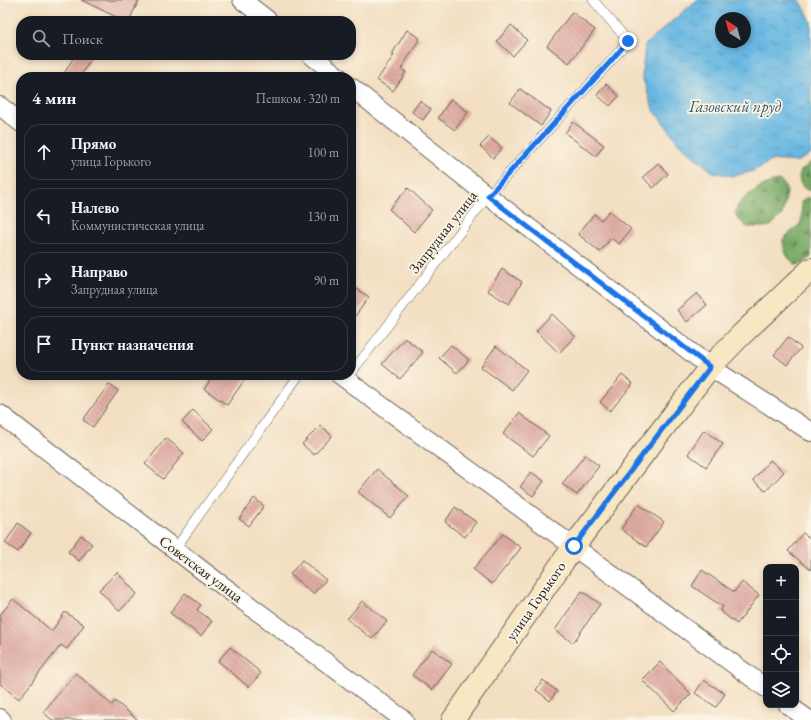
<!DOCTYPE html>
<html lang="ru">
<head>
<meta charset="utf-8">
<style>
	:root { --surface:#171b24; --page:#20242c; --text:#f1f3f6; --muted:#9ea1a6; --line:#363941 }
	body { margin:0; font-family:"EB Garamond",serif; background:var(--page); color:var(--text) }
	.controls { position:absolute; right:12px; bottom:12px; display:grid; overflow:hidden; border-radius:8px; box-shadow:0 2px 6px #0003 }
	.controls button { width:36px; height:36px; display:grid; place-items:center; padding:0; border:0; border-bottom:1px solid var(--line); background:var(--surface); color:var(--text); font:20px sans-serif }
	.compass { position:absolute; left:715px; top:12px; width:36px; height:36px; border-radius:50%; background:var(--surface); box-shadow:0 2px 6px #0003; rotate:323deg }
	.stop { position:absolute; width:12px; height:12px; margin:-9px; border:3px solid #1a73e8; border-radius:50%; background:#fff }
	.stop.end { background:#1a73e8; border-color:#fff; box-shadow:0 1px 4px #0008 }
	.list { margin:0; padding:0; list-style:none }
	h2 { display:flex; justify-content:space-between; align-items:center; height:52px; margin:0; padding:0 16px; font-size:17px }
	h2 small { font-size:13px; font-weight:400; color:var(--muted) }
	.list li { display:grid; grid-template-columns:26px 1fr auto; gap:12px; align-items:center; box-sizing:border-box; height:56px; margin:0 8px 8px; padding:0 8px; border:1px solid var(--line); border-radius:16px }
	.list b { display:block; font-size:15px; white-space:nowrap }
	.list p { margin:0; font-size:13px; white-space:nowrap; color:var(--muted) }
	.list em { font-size:13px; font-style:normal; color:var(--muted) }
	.icon { flex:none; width:22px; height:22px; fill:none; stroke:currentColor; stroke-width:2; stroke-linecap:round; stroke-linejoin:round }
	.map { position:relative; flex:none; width:811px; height:720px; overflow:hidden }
	.search { position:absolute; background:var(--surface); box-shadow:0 2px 6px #0003; left:16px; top:16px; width:340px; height:44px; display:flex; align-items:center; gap:10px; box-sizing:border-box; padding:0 14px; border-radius:16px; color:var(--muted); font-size:15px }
	.panel { position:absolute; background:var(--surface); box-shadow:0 2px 6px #0003; left:16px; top:72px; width:340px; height:308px; border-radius:16px }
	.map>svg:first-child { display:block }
	.forest { fill:url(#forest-firs); stroke:#4a6240 }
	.water { fill:url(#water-ripples); stroke:#426a7f; fill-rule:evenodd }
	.building { fill:url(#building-back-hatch) }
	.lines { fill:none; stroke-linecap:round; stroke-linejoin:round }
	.lane-casing { stroke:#676056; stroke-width:10 }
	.street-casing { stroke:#676056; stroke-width:20 }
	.secondary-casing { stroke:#676056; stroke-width:24 }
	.lane { stroke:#fff; stroke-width:9 }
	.street { stroke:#fff; stroke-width:18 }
	.secondary { stroke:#f7e8c3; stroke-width:22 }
	.route { stroke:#1a73e8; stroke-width:5 }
	.labels { text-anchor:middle; stroke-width:3.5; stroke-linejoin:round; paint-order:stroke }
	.street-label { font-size:15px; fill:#1c1c1c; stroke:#fcf5e5 }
	.water-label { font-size:16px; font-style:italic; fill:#3a5a6b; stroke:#fcf5e5 }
</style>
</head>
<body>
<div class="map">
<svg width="811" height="720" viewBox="0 0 811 720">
	<defs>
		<pattern id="forest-firs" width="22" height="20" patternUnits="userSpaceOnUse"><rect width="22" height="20" fill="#77a863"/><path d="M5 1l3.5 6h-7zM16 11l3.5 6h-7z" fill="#618851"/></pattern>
		<pattern id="water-ripples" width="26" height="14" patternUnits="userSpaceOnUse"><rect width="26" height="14" fill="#68b7e2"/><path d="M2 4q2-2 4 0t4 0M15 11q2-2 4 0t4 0" fill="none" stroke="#5594b6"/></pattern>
		<pattern id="building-back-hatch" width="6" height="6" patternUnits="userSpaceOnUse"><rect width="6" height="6" fill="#dfaba2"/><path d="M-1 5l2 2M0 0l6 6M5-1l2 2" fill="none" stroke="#bf938b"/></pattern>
	</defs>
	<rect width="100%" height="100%" fill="#fcf5e5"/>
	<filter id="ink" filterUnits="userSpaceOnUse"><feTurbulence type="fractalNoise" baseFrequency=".025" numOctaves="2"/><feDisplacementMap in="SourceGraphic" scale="8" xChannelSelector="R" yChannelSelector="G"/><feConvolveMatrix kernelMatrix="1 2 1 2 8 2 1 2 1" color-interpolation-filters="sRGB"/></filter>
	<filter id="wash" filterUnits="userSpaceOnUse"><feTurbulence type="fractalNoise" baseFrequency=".012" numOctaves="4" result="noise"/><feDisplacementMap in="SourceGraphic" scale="16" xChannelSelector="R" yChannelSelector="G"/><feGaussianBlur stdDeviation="0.9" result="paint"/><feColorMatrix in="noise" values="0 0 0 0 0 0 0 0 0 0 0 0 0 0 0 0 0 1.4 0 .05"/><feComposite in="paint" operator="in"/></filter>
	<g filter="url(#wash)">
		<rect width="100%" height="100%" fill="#f3dfc2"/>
		<g class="forest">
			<path d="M811,162V191C802,190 796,179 801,171C804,168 808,165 811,162Z"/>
			<path d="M779,180L784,184L787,192L784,207L782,215L771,226L763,227H747L736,217C736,213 736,210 737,207C743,196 766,182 779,180Z"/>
			<path d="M807,197L811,199V257L804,263L797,265C787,259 783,251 783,239L800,224L802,217L801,202Z"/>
		</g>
		<path class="water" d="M697,0H800L811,21V154L796,162L773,160L753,171L733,176L713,172L680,145L653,109L642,76L645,45L671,22ZM721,18H745V42H721Z"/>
		<g id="blocks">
			<g class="building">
				<polygon points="81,0 139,0 129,21 125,21"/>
				<polygon points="572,12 595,30 569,63 547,46"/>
				<polygon points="511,25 527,40 513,56 497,41"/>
				<polygon points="407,30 420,38 401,69 406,72 393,91 377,80 394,55 392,54"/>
				<polygon points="75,55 84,55 91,59 80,77 62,77"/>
				<polygon points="606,84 619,96 610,106 597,95"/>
				<polygon points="520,89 551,111 541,126 510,103"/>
				<polygon points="451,99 468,112 455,130 438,118"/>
				<polygon points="420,101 431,109 423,120 412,112"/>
				<polygon points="573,122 604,145 596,156 565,133"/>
				<polygon points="489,137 502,148 493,158 480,146"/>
				<polygon points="658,163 668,174 653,188 643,177"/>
				<polygon points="408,188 432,210 414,232 389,209"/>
				<polygon points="609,211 631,229 619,244 611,238 600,252 578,234 594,214 601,220"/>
				<polygon points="502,269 522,282 509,304 488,291"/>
				<polygon points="351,285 369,297 351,322"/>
				<polygon points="697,293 707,305 687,322 677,310"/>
				<polygon points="552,314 575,336 559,353 536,331"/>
				<polygon points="788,337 801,348 787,365 774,355"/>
				<polygon points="405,338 423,352 400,379 382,364"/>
				<polygon points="451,345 469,360 457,373 439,358"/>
				<polygon points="496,346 527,370 512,390 481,367"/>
				<polygon points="214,375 248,375 227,405 204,389"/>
				<polygon points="622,375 633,384 610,411 600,402"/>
				<polygon points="109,384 118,391 93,427 83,420"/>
				<polygon points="193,410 213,429 202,441 182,422"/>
				<polygon points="519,413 549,436 533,456 503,434"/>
				<polygon points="321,425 332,436 314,455 302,444"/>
				<polygon points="704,430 723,444 706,467 688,454"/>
				<polygon points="166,438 184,453 163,479 145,464"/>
				<polygon points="585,455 599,466 577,495 562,484"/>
				<polygon points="770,460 784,472 766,491 753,480"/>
				<polygon points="377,469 409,496 390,518 358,492"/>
				<polygon points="531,472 544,481 533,496 520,487"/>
				<polygon points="254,498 264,506 249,526 239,519"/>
				<polygon points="638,504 664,522 646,547 621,529"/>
				<polygon points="455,507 476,522 465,537 445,522"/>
				<polygon points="18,523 31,533 18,552 5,543"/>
				<polygon points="803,533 811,539 811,570 788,551"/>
				<polygon points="503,534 521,548 492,584 473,569"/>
				<polygon points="81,535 92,544 79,561 68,552"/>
				<polygon points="302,560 326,580 313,594 290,574"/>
				<polygon points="702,570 734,592 742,582 759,595 737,624 720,611 723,607 692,586"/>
				<polygon points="117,572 137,594 119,611 99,590"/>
				<polygon points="582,591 600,604 573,643 555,630"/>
				<polygon points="185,593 201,605 197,610 212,621 201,636 170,613"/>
				<polygon points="13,599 52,631 65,612 84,625 67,649 61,645 19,699 0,684 0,615"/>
				<polygon points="362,601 387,621 372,639 347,619"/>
				<polygon points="230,647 261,673 249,687 218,661"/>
				<polygon points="432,649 452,664 432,690 412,675"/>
				<polygon points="660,662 691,694 674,711 642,680"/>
				<polygon points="76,673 112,705 115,701 138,720 52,720 43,712"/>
				<polygon points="543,680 557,691 550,701 536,690"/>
				<polygon points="704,680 725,694 716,707 695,693"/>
			</g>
		</g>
	</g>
	<g filter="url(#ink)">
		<use href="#blocks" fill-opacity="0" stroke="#676056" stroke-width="1"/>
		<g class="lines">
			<defs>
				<g id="lane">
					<polyline points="351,373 488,196 611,61 628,41 593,0"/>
					<polyline points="175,549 299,375"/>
				</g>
				<g id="street">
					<polyline points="242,0 269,21"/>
					<polyline points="311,55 339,77"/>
					<polyline points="351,87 488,196 710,367 811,432"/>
					<polyline points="0,106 21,123"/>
					<polyline points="340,375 766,688"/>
					<polyline points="0,414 203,571 404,720"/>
					<polyline points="788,705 809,720"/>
					<polyline points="0,718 2,720"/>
				</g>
				<polyline id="secondary" points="453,720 574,546 644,453 710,367 741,335 811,269"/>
			</defs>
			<use href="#lane" class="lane-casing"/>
			<use href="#street" class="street-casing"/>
			<use href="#secondary" class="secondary-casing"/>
			<use href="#lane" class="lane"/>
			<use href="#street" class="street"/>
			<use href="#secondary" class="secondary"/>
		</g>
	</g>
	<g class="lines" filter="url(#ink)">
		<polyline class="route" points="574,546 644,453 710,367 488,196 611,61 628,41"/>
	</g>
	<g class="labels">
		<g class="street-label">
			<text transform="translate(443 232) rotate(-52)" y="5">Запрудная улица</text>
			<text transform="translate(201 569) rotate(37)" y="5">Советская улица</text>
			<text transform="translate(536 601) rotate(-55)" y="5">улица Горького</text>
		</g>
		<g class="water-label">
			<text x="735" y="112">Газовский пруд</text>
		</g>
	</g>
</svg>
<div class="controls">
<button>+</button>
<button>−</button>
<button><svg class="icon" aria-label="locate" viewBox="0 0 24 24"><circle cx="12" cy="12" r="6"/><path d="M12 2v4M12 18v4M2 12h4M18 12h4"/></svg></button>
<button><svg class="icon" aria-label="layers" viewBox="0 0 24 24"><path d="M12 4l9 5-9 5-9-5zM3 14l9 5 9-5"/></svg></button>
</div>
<svg class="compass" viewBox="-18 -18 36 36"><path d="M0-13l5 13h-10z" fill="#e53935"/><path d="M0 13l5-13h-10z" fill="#9ea1a6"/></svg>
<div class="stop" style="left:574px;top:546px"></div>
<div class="stop end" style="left:628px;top:41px"></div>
<div class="search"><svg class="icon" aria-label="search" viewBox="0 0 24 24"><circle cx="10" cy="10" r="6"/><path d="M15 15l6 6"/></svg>Поиск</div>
<section class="panel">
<h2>4 мин<small>Пешком · 320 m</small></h2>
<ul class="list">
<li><svg class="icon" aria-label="ahead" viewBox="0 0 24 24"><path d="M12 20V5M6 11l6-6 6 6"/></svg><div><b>Прямо</b><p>улица Горького</p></div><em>100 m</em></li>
<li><svg class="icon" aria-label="left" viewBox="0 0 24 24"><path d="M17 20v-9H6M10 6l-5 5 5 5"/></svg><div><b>Налево</b><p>Коммунистическая улица</p></div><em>130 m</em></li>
<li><svg class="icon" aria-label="right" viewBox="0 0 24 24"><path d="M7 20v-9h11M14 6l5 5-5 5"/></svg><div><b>Направо</b><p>Запрудная улица</p></div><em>90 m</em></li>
<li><svg class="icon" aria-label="arrive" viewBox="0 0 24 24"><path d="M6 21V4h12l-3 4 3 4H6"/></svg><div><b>Пункт назначения</b></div></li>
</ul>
</section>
</div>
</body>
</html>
